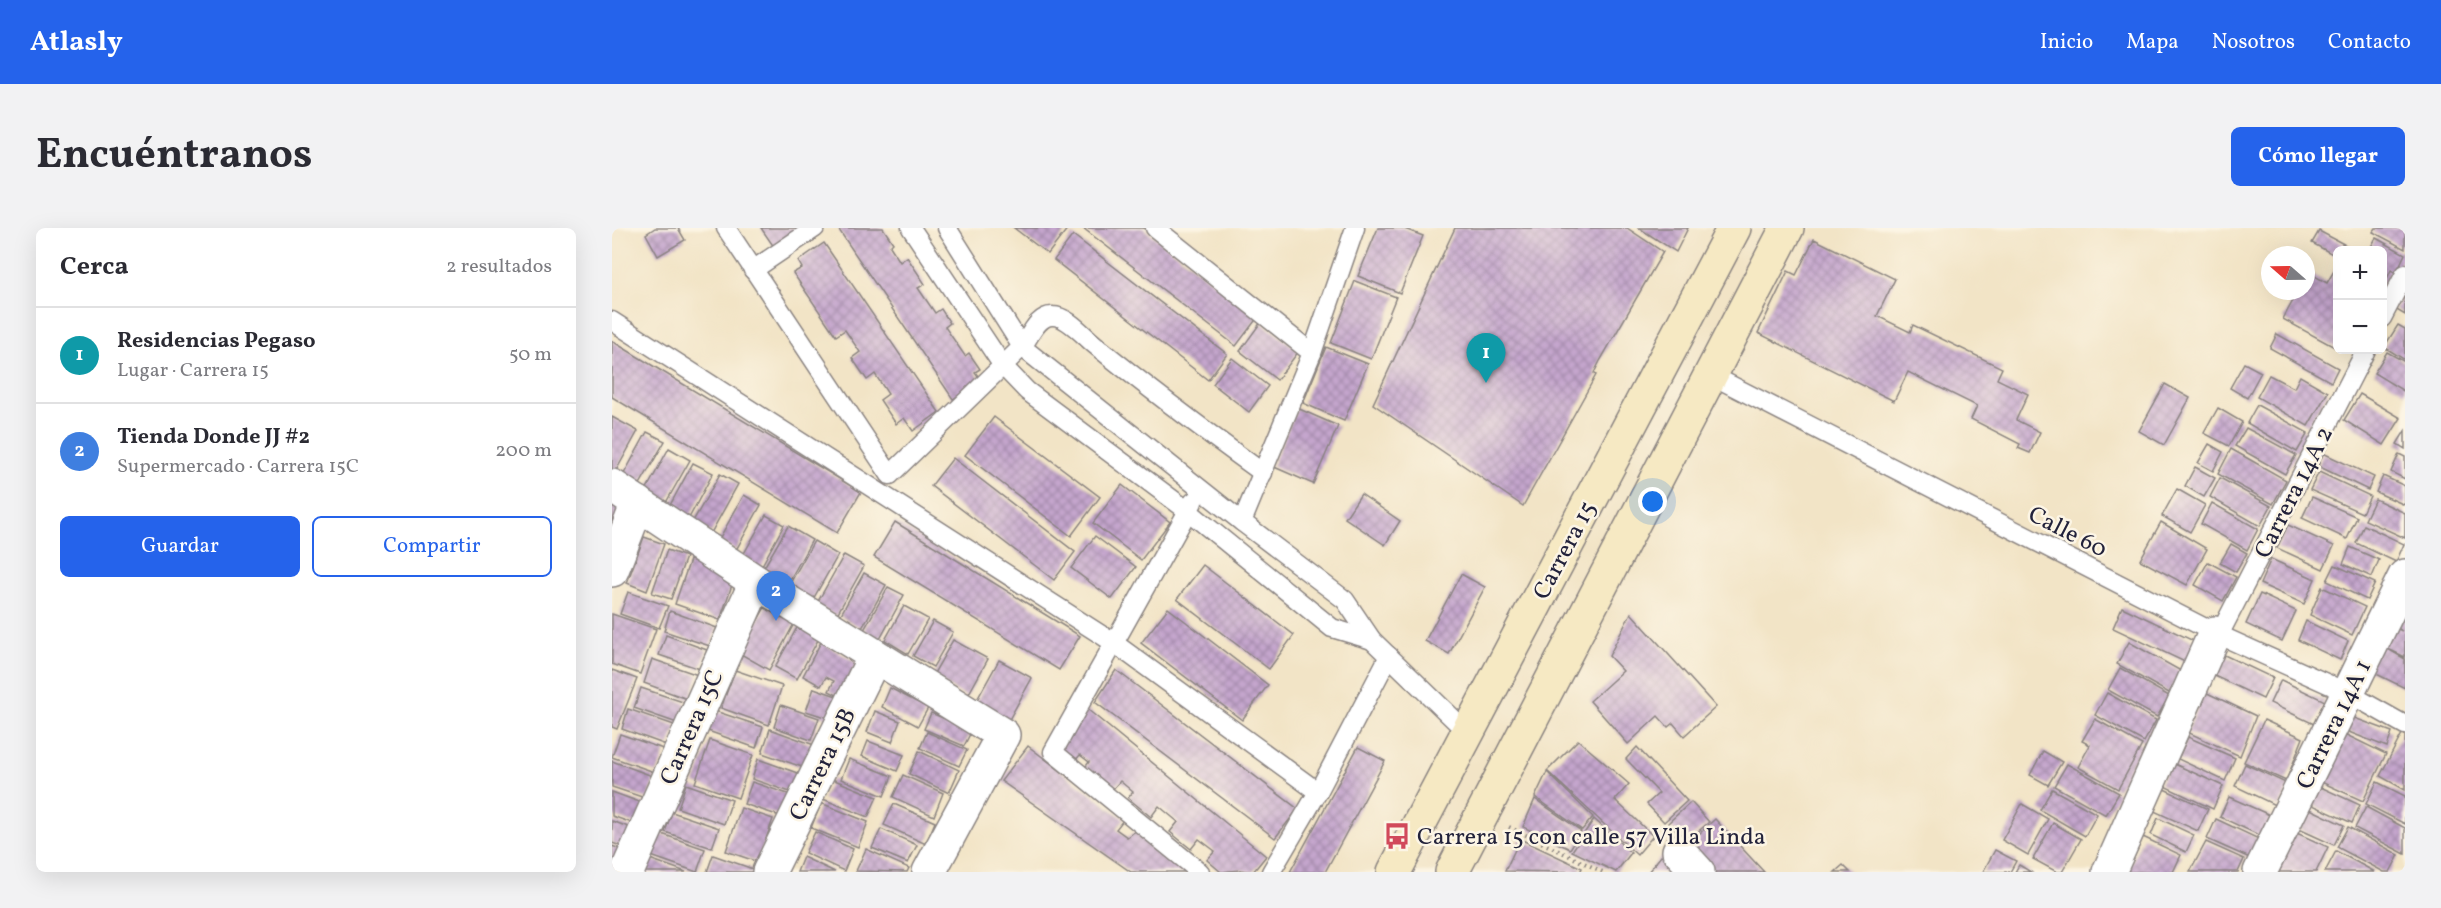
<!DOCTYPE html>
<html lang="es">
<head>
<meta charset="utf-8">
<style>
	:root { --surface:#fff; --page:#f2f2f3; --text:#2b2b33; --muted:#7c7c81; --line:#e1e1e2; --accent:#2563eb }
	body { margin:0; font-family:Vollkorn,serif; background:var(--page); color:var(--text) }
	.controls { position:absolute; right:18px; top:18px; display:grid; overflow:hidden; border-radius:9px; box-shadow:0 6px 24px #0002 }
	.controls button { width:54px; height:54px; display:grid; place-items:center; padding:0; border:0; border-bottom:2px solid var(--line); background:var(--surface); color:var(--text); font:30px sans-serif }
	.compass { position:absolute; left:1649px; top:18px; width:54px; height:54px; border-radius:50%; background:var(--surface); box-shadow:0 6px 24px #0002; rotate:290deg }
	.you { position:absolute; left:1041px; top:274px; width:21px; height:21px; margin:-15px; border:4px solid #fff; border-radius:50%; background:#1a73e8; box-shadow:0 0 0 9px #1a73e833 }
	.badge { display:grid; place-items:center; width:39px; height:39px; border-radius:50%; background:var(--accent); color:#fff; font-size:20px; font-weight:700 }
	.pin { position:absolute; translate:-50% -50px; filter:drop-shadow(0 2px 3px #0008) }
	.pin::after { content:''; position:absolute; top:32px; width:21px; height:18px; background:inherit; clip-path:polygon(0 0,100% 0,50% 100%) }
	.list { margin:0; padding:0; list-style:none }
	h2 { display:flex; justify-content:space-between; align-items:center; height:78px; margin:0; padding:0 24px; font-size:26px }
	h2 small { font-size:20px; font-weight:400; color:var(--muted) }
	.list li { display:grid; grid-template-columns:39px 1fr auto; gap:18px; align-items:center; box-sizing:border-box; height:96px; padding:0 24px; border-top:2px solid var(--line) }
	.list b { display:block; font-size:22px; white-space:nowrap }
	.list p { margin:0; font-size:20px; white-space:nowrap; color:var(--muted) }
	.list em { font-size:20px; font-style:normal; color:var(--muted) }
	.actions { display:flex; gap:12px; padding:18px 24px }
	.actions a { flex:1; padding:14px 0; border:2px solid var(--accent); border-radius:9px; text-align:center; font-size:21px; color:var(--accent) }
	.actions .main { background:var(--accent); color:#fff }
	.map { position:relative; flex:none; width:1793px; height:644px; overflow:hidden; border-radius:9px }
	header { display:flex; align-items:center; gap:36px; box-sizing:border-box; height:84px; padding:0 30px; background:var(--accent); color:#fff }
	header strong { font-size:28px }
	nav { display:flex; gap:33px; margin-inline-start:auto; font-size:21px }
	.intro { display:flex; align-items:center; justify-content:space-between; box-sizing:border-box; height:144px; padding:0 36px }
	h1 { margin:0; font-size:42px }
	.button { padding:15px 27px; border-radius:9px; background:var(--accent); color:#fff; font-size:21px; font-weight:700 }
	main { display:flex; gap:36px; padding:0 36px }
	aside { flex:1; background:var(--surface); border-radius:9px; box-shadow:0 6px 24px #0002 }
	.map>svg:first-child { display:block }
	.building { fill:url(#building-cross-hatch) }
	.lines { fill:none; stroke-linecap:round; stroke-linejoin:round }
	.service-casing { stroke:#8a8380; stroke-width:21 }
	.minor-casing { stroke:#8a8380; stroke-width:36 }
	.secondary-casing { stroke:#8a8380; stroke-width:36 }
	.path { stroke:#8a8380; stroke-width:4; stroke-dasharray:1.5 4.5; stroke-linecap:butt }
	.service { stroke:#fff; stroke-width:18 }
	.minor { stroke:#fff; stroke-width:33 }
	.secondary { stroke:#f6e9c3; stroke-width:33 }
	.labels { text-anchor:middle; stroke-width:5; stroke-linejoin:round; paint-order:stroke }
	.street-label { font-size:24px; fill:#22223b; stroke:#fcf5e5 }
	.poi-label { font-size:24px; fill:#22223b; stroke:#fcf5e5; text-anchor:start }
</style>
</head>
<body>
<header>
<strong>Atlasly</strong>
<nav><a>Inicio</a><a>Mapa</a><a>Nosotros</a><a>Contacto</a></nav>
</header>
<div class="intro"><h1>Encuéntranos</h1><a class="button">Cómo llegar</a></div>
<main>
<aside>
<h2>Cerca<small>2 resultados</small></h2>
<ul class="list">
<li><span class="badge" style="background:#0f9aa8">1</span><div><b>Residencias Pegaso</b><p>Lugar · Carrera 15</p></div><em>50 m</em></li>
<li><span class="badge" style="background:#3f7fe0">2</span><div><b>Tienda Donde JJ #2</b><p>Supermercado · Carrera 15C</p></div><em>200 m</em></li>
</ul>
<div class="actions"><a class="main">Guardar</a><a>Compartir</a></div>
</aside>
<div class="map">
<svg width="1793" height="644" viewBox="0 0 1793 644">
	<defs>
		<pattern id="building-cross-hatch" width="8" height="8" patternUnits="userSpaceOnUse" patternTransform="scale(1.5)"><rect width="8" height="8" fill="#c5a6cd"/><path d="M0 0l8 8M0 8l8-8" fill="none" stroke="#a087a8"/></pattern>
	</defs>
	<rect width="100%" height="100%" fill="#fcf5e5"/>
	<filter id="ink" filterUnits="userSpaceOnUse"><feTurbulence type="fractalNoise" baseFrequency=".0167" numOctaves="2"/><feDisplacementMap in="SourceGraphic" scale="12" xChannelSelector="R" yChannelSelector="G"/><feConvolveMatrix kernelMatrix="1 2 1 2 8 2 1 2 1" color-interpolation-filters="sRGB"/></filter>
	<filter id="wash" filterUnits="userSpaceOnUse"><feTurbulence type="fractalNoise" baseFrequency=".008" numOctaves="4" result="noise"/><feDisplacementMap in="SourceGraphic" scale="24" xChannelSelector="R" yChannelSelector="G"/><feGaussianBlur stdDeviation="1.35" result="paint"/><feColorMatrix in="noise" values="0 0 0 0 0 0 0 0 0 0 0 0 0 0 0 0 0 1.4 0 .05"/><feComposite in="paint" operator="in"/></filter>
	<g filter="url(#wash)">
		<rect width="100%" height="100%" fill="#f2e4c6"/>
		<g id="blocks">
			<g class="building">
				<polygon points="43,0 66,0 73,12 46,28 34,6"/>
				<polygon points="149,0 190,0 162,19"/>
				<polygon points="230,0 271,0 281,15 278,18 288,34 295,29 313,56 306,60 323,85 329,81 338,95 333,99 353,128 357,125 368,141 363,144 369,152 341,171 227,2"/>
				<polygon points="402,0 456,0 436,26"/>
				<polygon points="471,0 531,0 646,89 624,118"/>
				<polygon points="766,0 790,0 811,8 788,65 746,48"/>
				<polygon points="843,0 1015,0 1051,24 988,133 982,145 984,147 911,278 761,176"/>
				<polygon points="1027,0 1076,0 1064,24"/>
				<polygon points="1764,0 1793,0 1793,21 1761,4"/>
				<polygon points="1707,3 1743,22 1726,22 1726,29 1700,15"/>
				<polygon points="461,7 615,126 596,152 442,32"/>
				<polygon points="1764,10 1793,26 1784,45 1779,42 1773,55 1770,54 1770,22 1757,22"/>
				<polygon points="1202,11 1283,51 1265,88 1298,104 1301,97 1390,140 1385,151 1416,166 1404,192 1428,204 1418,225 1406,220 1408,216 1359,191 1365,178 1296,144 1282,173 1146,105 1176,43 1184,47"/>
				<polygon points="212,15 327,184 301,203 292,190 284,196 268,172 276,166 263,146 255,152 240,130 248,124 233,102 224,108 181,45 190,40 186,33"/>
				<polygon points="1726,36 1726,121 1671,91 1683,69 1672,63 1694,63 1694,43 1715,55"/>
				<polygon points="743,53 784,69 759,131 719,115"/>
				<polygon points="1793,66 1793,87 1783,81"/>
				<polygon points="649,94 687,123 665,152 628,123"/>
				<polygon points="1786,97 1793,101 1793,132 1772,119"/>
				<polygon points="1665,106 1726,140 1719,154 1658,120"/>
				<polygon points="0,113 249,264 225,305 0,169"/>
				<polygon points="714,119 756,136 732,193 691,175"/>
				<polygon points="1775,124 1793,134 1793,164 1762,145"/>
				<polygon points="620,130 656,158 637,184 601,156"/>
				<polygon points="1632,135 1649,144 1635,170 1618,160"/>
				<polygon points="1657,147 1682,160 1688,148 1716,164 1696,198 1645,169"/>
				<polygon points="1553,156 1578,170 1552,217 1527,203"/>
				<polygon points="1748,166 1789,190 1772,217 1732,192"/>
				<polygon points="1645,177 1696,205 1685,224 1635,195"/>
				<polygon points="685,180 726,198 701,256 660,238"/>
				<polygon points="1606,180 1630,194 1617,218 1592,205"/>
				<polygon points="0,189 26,203 0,250"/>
				<polygon points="382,189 488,269 459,308 353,227"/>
				<polygon points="1634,200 1684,227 1673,246 1623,218"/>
				<polygon points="1793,203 1793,221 1785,216"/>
				<polygon points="35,204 53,213 23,265 7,255"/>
				<polygon points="1597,216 1611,224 1601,243 1586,235"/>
				<polygon points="57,220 78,232 52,278 32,266"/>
				<polygon points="1619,221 1674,252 1661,276 1606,246"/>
				<polygon points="1711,225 1762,249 1756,262 1706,238"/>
				<polygon points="1787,226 1793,229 1793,251 1779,244"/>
				<polygon points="341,230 463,324 442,352 319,258"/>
				<polygon points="81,235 101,245 76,292 56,281"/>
				<polygon points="1583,239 1603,250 1592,269 1573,258"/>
				<polygon points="1707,244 1758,268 1750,285 1698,262"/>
				<polygon points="108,246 126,256 99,305 80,295"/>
				<polygon points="1771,248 1793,258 1793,277 1764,264"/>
				<polygon points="1608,250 1659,278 1648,298 1598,269"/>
				<polygon points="510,257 558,294 529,332 481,295"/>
				<polygon points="1565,261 1593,277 1578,304 1550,288"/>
				<polygon points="749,266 788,293 773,317 733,290"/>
				<polygon points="132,267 149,277 124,322 106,313"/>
				<polygon points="1700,269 1745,289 1735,311 1690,290"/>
				<polygon points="0,270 11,273 0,304"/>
				<polygon points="1763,271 1793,285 1793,310 1753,292"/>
				<polygon points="1600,275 1646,301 1635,322 1589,296"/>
				<polygon points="154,287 172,297 149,339 130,329"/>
				<polygon points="283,294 468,408 447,442 262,329"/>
				<polygon points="1549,294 1595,321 1575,357 1528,332"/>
				<polygon points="1676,297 1722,318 1711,341 1665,320"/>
				<polygon points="1752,297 1792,316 1784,334 1744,315"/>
				<polygon points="176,298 200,312 176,355 151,341"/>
				<polygon points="483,308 524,339 500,371 459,340"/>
				<polygon points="32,309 52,316 35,363 15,355"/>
				<polygon points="202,313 226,327 200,373 176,359"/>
				<polygon points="1619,316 1635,325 1624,344 1608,335"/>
				<polygon points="1738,319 1767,332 1760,349 1731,336"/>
				<polygon points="55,322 74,329 59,371 40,365"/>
				<polygon points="232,327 252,338 224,388 204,377"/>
				<polygon points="1659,331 1703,351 1692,376 1648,356"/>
				<polygon points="78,332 123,348 108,392 63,376"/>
				<polygon points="1596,334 1624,349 1611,373 1583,357"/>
				<polygon points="591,337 682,407 657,441 565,371"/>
				<polygon points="1723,337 1763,355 1755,372 1715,353"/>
				<polygon points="252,345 274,357 250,400 228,388"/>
				<polygon points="849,346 873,359 837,426 813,413"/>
				<polygon points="276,359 292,367 268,411 252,402"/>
				<polygon points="1710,359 1753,379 1740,407 1698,387"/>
				<polygon points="16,364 56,378 47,400 8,386"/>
				<polygon points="1648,366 1684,383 1670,413 1634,396"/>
				<polygon points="155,376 184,392 157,442 127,425"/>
				<polygon points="292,378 316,391 296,426 273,412"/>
				<polygon points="1510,379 1586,415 1577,436 1501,400"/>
				<polygon points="1793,379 1793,429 1776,421 1793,431 1793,460 1750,439 1780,398 1790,403 1783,398"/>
				<polygon points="556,380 656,457 630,492 529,415"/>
				<polygon points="58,383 105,400 98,418 52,403"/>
				<polygon points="1019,385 1104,479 1072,508 1061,495 1056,499 1046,488 1016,516 978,473 1011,443 997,428"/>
				<polygon points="0,386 44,401 28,446 0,436"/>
				<polygon points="321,393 341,404 321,439 301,428"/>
				<polygon points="1694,393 1736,413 1728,432 1686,412"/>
				<polygon points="186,398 207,410 185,451 163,439"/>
				<polygon points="54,407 95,422 88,441 47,427"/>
				<polygon points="341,412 376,431 355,469 320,449"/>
				<polygon points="209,414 245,435 227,468 217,463 222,453 214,449 209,458 191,448"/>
				<polygon points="1517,414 1569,443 1557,465 1505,436"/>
				<polygon points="1606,424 1661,450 1651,471 1596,445"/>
				<polygon points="40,431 86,447 78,472 32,455"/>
				<polygon points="387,432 420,450 394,497 361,479"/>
				<polygon points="1508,440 1557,468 1545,489 1496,462"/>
				<polygon points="0,442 25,451 5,501 0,499"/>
				<polygon points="123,442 170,458 157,497 109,480"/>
				<polygon points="504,442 686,581 663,610 483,474"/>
				<polygon points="1669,452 1713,473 1702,496 1658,475"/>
				<polygon points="29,460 74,475 68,496 22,480"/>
				<polygon points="202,460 227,469 219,491 194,483"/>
				<polygon points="278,460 316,480 306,498 270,479"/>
				<polygon points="1593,464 1644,488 1628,528 1575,504"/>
				<polygon points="1495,465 1544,492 1532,514 1483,487"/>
				<polygon points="169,477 207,490 199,512 162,499"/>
				<polygon points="16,481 65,498 57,518 10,501"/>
				<polygon points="475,481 654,628 641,644 628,642 609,644 595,632 603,623 587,611 579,621 558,604 566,594 547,578 539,589 516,570 521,564 508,553 499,563 472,541 477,534 468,527 462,534 444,520"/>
				<polygon points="103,483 151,499 144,520 96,503"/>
				<polygon points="263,483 288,493 280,514 255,504"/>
				<polygon points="319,485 360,502 352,518 312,501"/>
				<polygon points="1729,485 1780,504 1775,519 1724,499"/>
				<polygon points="1483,491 1530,517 1506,561 1466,539 1478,517 1470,513"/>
				<polygon points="1652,492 1691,510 1674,553 1632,534"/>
				<polygon points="1793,500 1793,562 1768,548"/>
				<polygon points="158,501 205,518 196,541 150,525"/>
				<polygon points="1724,502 1774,526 1751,573 1696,548"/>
				<polygon points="315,504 355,522 347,538 308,520"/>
				<polygon points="8,506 54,522 45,545 0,529"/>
				<polygon points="1576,509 1623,530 1613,553 1566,531"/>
				<polygon points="98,512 141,527 126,570 83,555"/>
				<polygon points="966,512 1017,556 1003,572 1041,608 1025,627 935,543"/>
				<polygon points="256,513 292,527 285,543 250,528"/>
				<polygon points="416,518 512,591 504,601 515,609 525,602 580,644 519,644 389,553"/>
				<polygon points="746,519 773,533 713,644 678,644"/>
				<polygon points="1025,519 1075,573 1052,594 1035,576 1047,565 1014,531"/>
				<polygon points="307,523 347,542 337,565 297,546"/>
				<polygon points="1431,523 1450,534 1436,557 1418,547"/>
				<polygon points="146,531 191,547 184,566 140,551"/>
				<polygon points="237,531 280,548 272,568 229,551"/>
				<polygon points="0,533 43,549 36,571 0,559"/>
				<polygon points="1558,534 1611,558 1601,581 1548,556"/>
				<polygon points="1455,536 1507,565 1494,587 1442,558"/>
				<polygon points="1633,536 1678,557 1667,579 1623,558"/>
				<polygon points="935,544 981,589 970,602 923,569"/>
				<polygon points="291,547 331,565 322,588 281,569"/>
				<polygon points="220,551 265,569 256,589 211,571"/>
				<polygon points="140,554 179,567 171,589 132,576"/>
				<polygon points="1765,554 1793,568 1793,596 1754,576"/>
				<polygon points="74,556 120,572 112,596 66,580"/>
				<polygon points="1702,556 1748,577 1740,595 1694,574"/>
				<polygon points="1440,561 1485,586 1473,608 1428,582"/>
				<polygon points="1552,561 1596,581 1586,603 1542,583"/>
				<polygon points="0,564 33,576 26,597 0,588"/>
				<polygon points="1617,569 1660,588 1651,609 1608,589"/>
				<polygon points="923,571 969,603 958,621 911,599"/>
				<polygon points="1079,574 1097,594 1074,614 1056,595"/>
				<polygon points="209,575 256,594 246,619 199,600"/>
				<polygon points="282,576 323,594 314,616 272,597"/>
				<polygon points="1410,576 1436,591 1416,627 1390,612"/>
				<polygon points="1754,579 1793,600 1793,626 1743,600"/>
				<polygon points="129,580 161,591 146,634 114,623"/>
				<polygon points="1696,580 1732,597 1722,617 1687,601"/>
				<polygon points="60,584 107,600 100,620 53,604"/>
				<polygon points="1546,590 1582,607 1574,624 1539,607"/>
				<polygon points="982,591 1019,625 1004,644 960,623"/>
				<polygon points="1103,591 1152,644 1094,644 1072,620"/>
				<polygon points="1604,591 1649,612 1640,631 1595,611"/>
				<polygon points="0,593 22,601 15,620 0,615"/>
				<polygon points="1441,595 1469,611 1450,644 1445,644 1421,631"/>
				<polygon points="1736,599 1787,627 1778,644 1772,644 1725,619"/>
				<polygon points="269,601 305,617 296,635 260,620"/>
				<polygon points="1678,602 1716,619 1704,644 1657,644"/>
				<polygon points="203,604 241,621 232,643 193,625"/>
				<polygon points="47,605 93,621 85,644 39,628"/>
				<polygon points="1531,609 1569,627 1561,644 1508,644 1513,633 1519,636"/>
				<polygon points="908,611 970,640 968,644 893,643"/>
				<polygon points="1594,614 1632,631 1626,644 1578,644"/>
				<polygon points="0,618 11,622 0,643"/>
				<polygon points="254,621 297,640 295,644 244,643"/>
				<polygon points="1383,622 1404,633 1398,644 1371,644"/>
				<polygon points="1724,623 1763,644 1713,644"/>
				<polygon points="101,627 141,641 140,644 95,644"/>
				<polygon points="1049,628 1070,644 1036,644"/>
				<polygon points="191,629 223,644 185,644"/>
				<polygon points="35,630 74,644 30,644"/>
				<polygon points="1231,637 1238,644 1223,644"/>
				<polygon points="1407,637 1419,644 1403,644"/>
			</g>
		</g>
	</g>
	<g filter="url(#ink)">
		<use href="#blocks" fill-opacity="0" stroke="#8a8380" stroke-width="1.5"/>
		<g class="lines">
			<defs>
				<g id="service">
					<path d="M114,0L278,247L410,119C418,108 426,87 441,88C455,88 471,107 482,116C537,161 593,203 651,245"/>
					<polyline points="299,0 391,138 415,163 576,283 720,400 760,412"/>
					<polyline points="335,0 410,119 630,294 733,372 760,412 856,505"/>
					<polyline points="543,0 700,125 630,294"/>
					<polyline points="141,42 203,0"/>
					<polyline points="1770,90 1793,46"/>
					<polyline points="0,93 502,415 706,564"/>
					<polyline points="700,125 743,0"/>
					<polyline points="1099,147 1603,405 1736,465 1793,497"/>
					<polyline points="581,274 441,524 588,644"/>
					<polyline points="1607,407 1754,122"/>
					<polyline points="659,644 706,564 777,428"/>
				</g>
				<g id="minor">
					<polyline points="0,258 144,354 391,507 317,644"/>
					<polyline points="0,342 26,275"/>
					<polyline points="1067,623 1086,644"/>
					<polyline points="15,644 144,354"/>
					<polyline points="157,644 263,428"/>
					<polyline points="1497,644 1603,405"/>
					<polyline points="1648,644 1793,348"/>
				</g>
				<g id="secondary">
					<polyline points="782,644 1122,0"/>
					<polyline points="840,644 1175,0"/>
				</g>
			</defs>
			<use href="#service" class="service-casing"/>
			<use href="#minor" class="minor-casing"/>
			<use href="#secondary" class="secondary-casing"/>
			<polyline class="path" points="897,599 991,644"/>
			<use href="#service" class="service"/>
			<use href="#minor" class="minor"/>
			<use href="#secondary" class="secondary"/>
		</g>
	</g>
	<defs>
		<symbol id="bus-bare" viewBox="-9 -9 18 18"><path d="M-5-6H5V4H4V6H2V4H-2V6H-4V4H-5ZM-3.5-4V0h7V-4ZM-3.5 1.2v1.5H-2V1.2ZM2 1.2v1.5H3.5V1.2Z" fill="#d1495b" stroke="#fcf5e5" stroke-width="2.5" paint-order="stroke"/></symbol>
	</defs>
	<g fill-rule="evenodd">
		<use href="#bus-bare" x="766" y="589" width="38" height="38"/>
	</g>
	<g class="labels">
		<g class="street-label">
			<text transform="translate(1681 264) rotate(-63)" y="8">Carrera 14A 2</text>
			<text transform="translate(1456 303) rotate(27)" y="8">Calle 60</text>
			<text transform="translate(952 322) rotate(-62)" y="8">Carrera 15</text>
			<text transform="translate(1721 496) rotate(-64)" y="8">Carrera 14A 1</text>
			<text transform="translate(79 499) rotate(-66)" y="8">Carrera 15C</text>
			<text transform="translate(210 536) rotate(-64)" y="8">Carrera 15B</text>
		</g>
		<g class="poi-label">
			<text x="805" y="616">Carrera 15 con calle 57 Villa Linda</text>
		</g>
	</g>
</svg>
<div class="controls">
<button>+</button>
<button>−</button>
</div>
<svg class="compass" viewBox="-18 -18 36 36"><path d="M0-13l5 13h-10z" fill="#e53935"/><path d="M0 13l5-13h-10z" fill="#7c7c81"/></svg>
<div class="you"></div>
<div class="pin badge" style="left:874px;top:155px;background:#0f9aa8">1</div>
<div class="pin badge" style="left:164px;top:393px;background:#3f7fe0">2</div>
</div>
</main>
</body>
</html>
